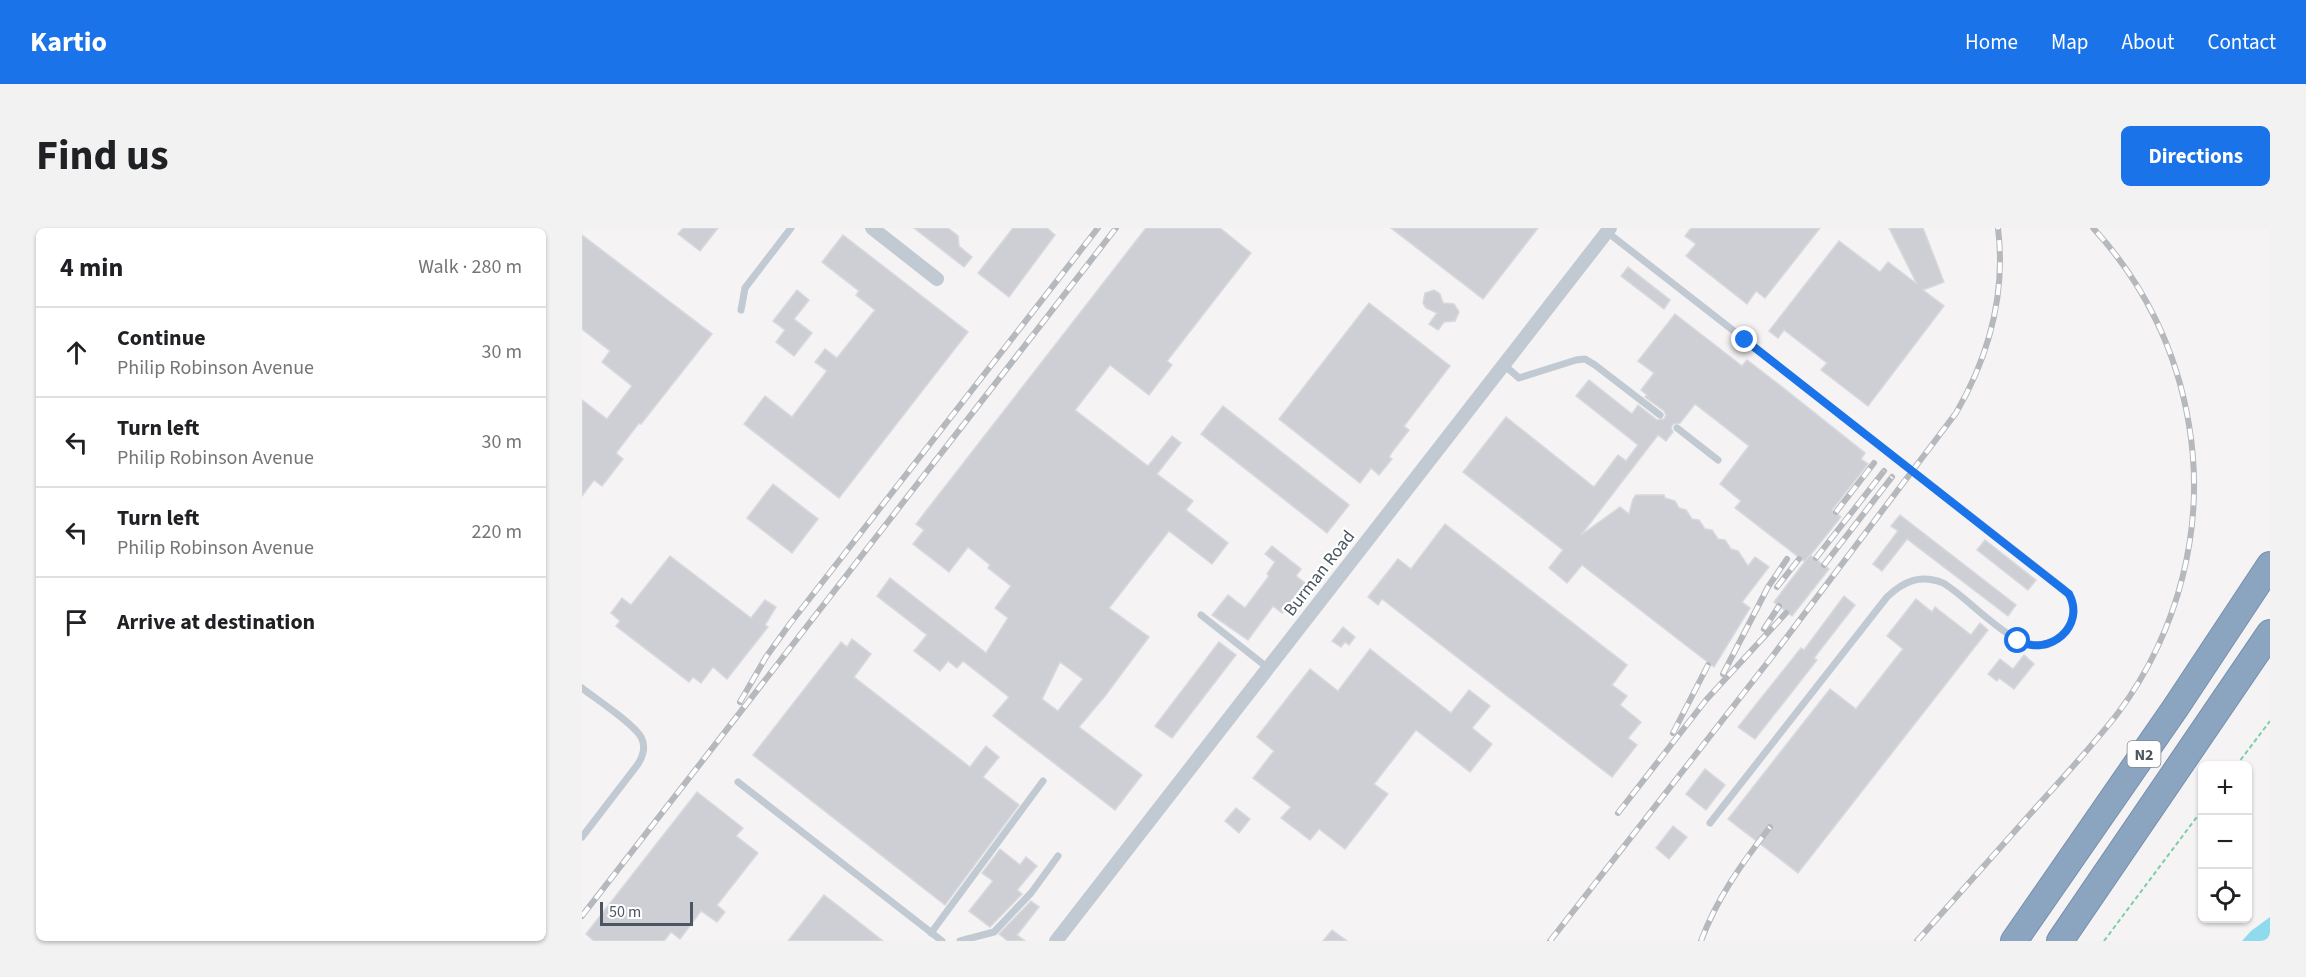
<!DOCTYPE html>
<html lang="en">
<head>
<meta charset="utf-8">
<style>
	:root { --surface:#fff; --page:#f2f2f2; --text:#202124; --muted:#757577; --line:#e0e0e0; --accent:#1a73e8 }
	body { margin:0; font-family:"Source Sans 3",sans-serif; background:var(--page); color:var(--text) }
	.controls { position:absolute; right:18px; bottom:18px; display:grid; overflow:hidden; border-radius:9px; box-shadow:0 2px 4px #0004 }
	.controls button { width:54px; height:54px; display:grid; place-items:center; padding:0; border:0; border-bottom:2px solid var(--line); background:var(--surface); color:var(--text); font:30px sans-serif }
	.scale { position:absolute; left:18px; bottom:15px; width:93px; box-sizing:border-box; padding-left:6px; border:3px solid #4a5661; border-top:0; font-size:16px; line-height:21px; white-space:nowrap; color:#4a5661; -webkit-text-stroke:4px #fff; paint-order:stroke }
	.stop { position:absolute; width:18px; height:18px; margin:-14px; border:4px solid #1a73e8; border-radius:50%; background:#fff }
	.stop.end { background:#1a73e8; border-color:#fff; box-shadow:0 2px 6px #0008 }
	.list { margin:0; padding:0; list-style:none }
	h2 { display:flex; justify-content:space-between; align-items:center; height:78px; margin:0; padding:0 24px; font-size:26px }
	h2 small { font-size:20px; font-weight:400; color:var(--muted) }
	.list li { display:grid; grid-template-columns:39px 1fr auto; gap:18px; align-items:center; box-sizing:border-box; height:90px; padding:0 24px; border-top:2px solid var(--line) }
	.list b { display:block; font-size:22px; white-space:nowrap }
	.list p { margin:0; font-size:20px; white-space:nowrap; color:var(--muted) }
	.list em { font-size:20px; font-style:normal; color:var(--muted) }
	.icon { flex:none; width:33px; height:33px; fill:none; stroke:currentColor; stroke-width:2; stroke-linecap:round; stroke-linejoin:round }
	.map { position:relative; flex:none; width:1688px; height:713px; overflow:hidden; border-radius:9px }
	header { display:flex; align-items:center; gap:36px; box-sizing:border-box; height:84px; padding:0 30px; background:var(--accent); color:#fff }
	header strong { font-size:28px }
	nav { display:flex; gap:33px; margin-inline-start:auto; font-size:21px }
	.intro { display:flex; align-items:center; justify-content:space-between; box-sizing:border-box; height:144px; padding:0 36px }
	h1 { margin:0; font-size:42px }
	.button { padding:15px 27px; border-radius:9px; background:var(--accent); color:#fff; font-size:21px; font-weight:700 }
	main { display:flex; gap:36px; padding:0 36px }
	aside { flex:1; background:var(--surface); border-radius:9px; box-shadow:0 2px 4px #0004 }
	.map>svg:first-child { display:block }
	.water { fill:#90daee }
	.building { fill:#cdcfd5; stroke:#d7d9de; stroke-width:1.5; fill-rule:evenodd }
	.lines { fill:none; stroke-linecap:round; stroke-linejoin:round }
	.highway-casing { stroke:#7690ad; stroke-width:28 }
	.path { stroke:#7ad0a6; stroke-width:2; stroke-dasharray:4.5 3; stroke-linecap:butt }
	.lane { stroke:#c1cad2; stroke-width:7 }
	.street { stroke:#c1cad2; stroke-width:14 }
	.highway { stroke:#8ba5c1; stroke-width:26 }
	.rail-casing { stroke:#b5b8bd; stroke-width:6 }
	.rail { stroke:#fff; stroke-width:4; stroke-dasharray:11; stroke-linecap:butt }
	.route { stroke:#1a73e8; stroke-width:8 }
	.labels { text-anchor:middle; stroke-width:4.5; stroke-linejoin:round; paint-order:stroke }
	.shield { fill:#fff; stroke:#808990; stroke-width:1.5 }
	.shield-label { font-size:16px; font-weight:bold; fill:#4a5661 }
	.street-label { font-size:18px; fill:#4a5661; stroke:#fff }
</style>
</head>
<body>
<header>
<strong>Kartio</strong>
<nav><a>Home</a><a>Map</a><a>About</a><a>Contact</a></nav>
</header>
<div class="intro"><h1>Find us</h1><a class="button">Directions</a></div>
<main>
<aside>
<h2>4 min<small>Walk · 280 m</small></h2>
<ul class="list">
<li><svg class="icon" aria-label="ahead" viewBox="0 0 24 24"><path d="M12 20V5M6 11l6-6 6 6"/></svg><div><b>Continue</b><p>Philip Robinson Avenue</p></div><em>30 m</em></li>
<li><svg class="icon" aria-label="left" viewBox="0 0 24 24"><path d="M17 20v-9H6M10 6l-5 5 5 5"/></svg><div><b>Turn left</b><p>Philip Robinson Avenue</p></div><em>30 m</em></li>
<li><svg class="icon" aria-label="left" viewBox="0 0 24 24"><path d="M17 20v-9H6M10 6l-5 5 5 5"/></svg><div><b>Turn left</b><p>Philip Robinson Avenue</p></div><em>220 m</em></li>
<li><svg class="icon" aria-label="arrive" viewBox="0 0 24 24"><path d="M6 21V4h12l-3 4 3 4H6"/></svg><div><b>Arrive at destination</b></div></li>
</ul>
</aside>
<div class="map">
<svg width="1688" height="713" viewBox="0 0 1688 713">
	<rect width="100%" height="100%" fill="#f5f3f3"/>
	<polygon class="water" points="1688,689 1688,713 1660,713 1669,703"/>
	<g class="building">
		<polygon points="101,0 136,0 118,23 96,6"/>
		<polygon points="332,0 366,0 376,8 377,18 390,29 382,39"/>
		<polygon points="431,0 465,0 473,7 427,69 396,45"/>
		<path d="M564,0H638L669,25L585,133L590,137L567,167L528,137L493,182L566,238L590,208L599,215L575,246L611,273L604,282L646,315L630,336L587,303L527,380L567,409L523,468L497,499L560,547L533,582L411,488L427,469L381,433L375,440L366,433L358,443L332,423L345,407L295,368L308,350L404,425L426,390L413,380L429,358L406,340L408,337L386,319L367,344L331,316L342,302L334,296ZM478,434L501,451L476,483L460,471Z"/>
		<polygon points="809,0 956,0 901,71"/>
		<polygon points="1109,0 1238,0 1183,70 1174,63 1165,76 1104,28 1114,16 1103,8"/>
		<polygon points="1307,0 1341,0 1362,54 1341,62 1362,78 1286,178 1239,142 1245,135 1202,102 1196,110 1187,103 1257,13 1298,44 1306,34 1335,56"/>
		<polygon points="0,7 130,106 59,196 57,195 34,225 41,231 20,258 12,252 0,268 0,172 25,191 50,158 20,134 28,123 0,101"/>
		<polygon points="261,7 386,104 257,270 162,196 183,168 210,189 245,143 233,134 243,121 255,130 293,82 274,67 277,63 240,34"/>
		<polygon points="1046,39 1088,72 1082,81 1039,48"/>
		<polygon points="215,62 227,72 212,91 230,105 212,128 194,114 203,102 191,93"/>
		<polygon points="852,62 858,66 861,75 872,76 877,84 873,93 862,94 856,102 847,96 855,85 844,80 841,75 843,65"/>
		<polygon points="787,75 868,138 822,198 827,202 810,224 807,229 810,231 797,247 789,240 778,255 697,191"/>
		<polygon points="1093,86 1160,138 1165,132 1195,155 1283,225 1279,231 1286,236 1250,282 1259,289 1223,334 1153,280 1159,273 1138,256 1167,218 1113,176 1098,195 1091,196 1089,200 1091,204 1084,213 1076,207 999,307 1038,279 1047,286 1051,271 1054,267 1082,267 1083,270 1093,273 1097,280 1104,282 1110,291 1117,292 1123,301 1130,302 1136,311 1143,312 1149,321 1156,323 1166,338 1173,329 1187,339 1160,374 1168,380 1132,439 1000,337 985,355 967,340 981,322 881,244 924,189 1012,259 1036,227 1044,233 1056,217 994,168 1007,152 1050,186 1056,177 1075,192 1082,191 1084,187 1082,183 1063,169 1065,167 1059,162 1072,145 1056,133"/>
		<polygon points="641,178 767,277 745,305 619,206"/>
		<polygon points="191,256 236,291 210,325 165,290"/>
		<polygon points="1318,287 1434,377 1426,388 1325,311 1300,343 1291,336 1316,303 1309,298"/>
		<polygon points="863,296 1045,437 1030,457 1045,468 1038,477 1059,494 1046,510 1055,517 1030,549 800,371 796,377 786,369 816,331 829,341"/>
		<polygon points="1403,312 1454,352 1446,362 1395,322"/>
		<polygon points="690,318 719,341 714,348 723,355 700,385 691,378 666,412 630,387 646,367 663,380 687,348 685,346 693,334 683,326"/>
		<polygon points="1228,327 1247,341 1210,388 1192,374"/>
		<polygon points="88,328 169,390 183,372 194,379 183,397 186,399 145,451 131,439 119,455 111,449 107,454 34,398 38,393 29,385 40,370 49,377"/>
		<polygon points="1262,368 1273,377 1232,430 1235,432 1173,511 1156,499 1219,420 1222,422"/>
		<polygon points="1334,371 1350,384 1353,379 1389,407 1398,395 1406,402 1216,645 1146,591 1248,461 1274,481 1321,421 1305,408"/>
		<polygon points="761,399 773,409 767,417 763,414 759,419 750,413"/>
		<polygon points="270,411 289,426 272,449 388,539 404,518 417,529 401,549 437,577 363,677 171,527 259,414 265,419"/>
		<polygon points="637,414 654,427 590,510 573,498"/>
		<polygon points="788,421 869,485 887,462 908,478 890,500 910,516 888,544 834,502 792,556 806,566 763,621 737,601 728,612 699,590 709,579 671,550 692,523 675,509 728,441 756,463"/>
		<polygon points="1442,427 1452,436 1432,461 1417,450 1415,453 1406,446 1418,431 1431,441"/>
		<polygon points="1123,541 1143,557 1124,582 1104,566"/>
		<polygon points="115,564 161,600 154,608 176,625 135,677 143,684 135,694 119,683 98,711 89,704 82,713 12,713 4,706"/>
		<polygon points="654,580 668,591 657,605 643,593"/>
		<polygon points="1091,598 1105,609 1087,631 1074,620"/>
		<polygon points="418,621 438,637 444,629 455,638 435,662 440,666 408,699 387,683 411,653 400,645"/>
		<polygon points="242,667 259,680 301,713 206,713"/>
		<polygon points="449,673 457,679 435,707 443,713 426,713 417,706"/>
		<polygon points="750,702 765,713 741,713"/>
	</g>
	<g class="lines">
		<defs>
			<g id="highway">
				<polyline points="1432,713 1594,479 1688,337"/>
				<polyline points="1478,713 1688,405"/>
			</g>
		</defs>
		<use href="#highway" class="highway-casing"/>
		<g class="path">
			<polyline points="1654,538 1688,493"/>
			<polyline points="1522,713 1620,582"/>
		</g>
		<g class="lane">
			<path d="M1025,4L1481,360C1490,369 1494,378 1491,390C1488,399 1482,406 1474,412C1442,438 1389,370 1361,355C1338,346 1322,353 1305,369L1128,595"/>
			<polyline points="159,82 163,60 209,0"/>
			<polyline points="922,137 937,150 994,132 1003,131 1013,137 1078,187"/>
			<polyline points="1095,200 1136,232"/>
			<polyline points="619,387 686,440"/>
			<path d="M0,460C14,471 51,495 59,509C64,518 61,528 56,536L0,609"/>
			<polyline points="156,554 360,713"/>
			<polyline points="349,705 461,553"/>
			<polyline points="378,713 412,704 449,665 476,628"/>
		</g>
		<g class="street">
			<polyline points="290,0 355,51"/>
			<polyline points="474,713 1028,0"/>
		</g>
		<use href="#highway" class="highway"/>
		<defs>
			<g id="rail">
				<polyline points="1254,284 1292,235"/>
				<polyline points="1234,330 1302,243"/>
				<polyline points="1242,337 1310,249"/>
				<polyline points="1195,359 1217,331"/>
				<polyline points="1182,401 1197,378"/>
				<polyline points="1141,446 1186,359 1205,331"/>
				<polyline points="158,474 184,429 207,397 516,0"/>
				<polyline points="1091,505 1126,437"/>
				<polyline points="1036,585 1124,472 1204,385"/>
				<polyline points="0,688 534,0"/>
				<path d="M968,713L1189,430L1374,185C1407,128 1424,66 1416,0"/>
				<path d="M1119,713C1135,670 1160,635 1188,599"/>
				<path d="M1335,713C1376,667 1418,620 1459,574C1485,545 1512,516 1536,485C1597,403 1624,298 1607,197C1595,123 1562,55 1511,0"/>
			</g>
		</defs>
		<use href="#rail" class="rail-casing"/>
		<use href="#rail" class="rail"/>
	</g>
	<g class="lines">
		<path class="route" d="M1163,112L1487,366C1504,398 1468,429 1436,413"/>
	</g>
	<g class="labels">
		<rect class="shield" x="1545.5" y="513" width="33" height="26" rx="4.5"/>
		<g class="shield-label">
			<text x="1562" y="532">N2</text>
		</g>
		<g class="street-label">
			<text transform="translate(737 345) rotate(-52)" y="6">Burman Road</text>
		</g>
	</g>
</svg>
<div class="controls">
<button>+</button>
<button>−</button>
<button><svg class="icon" aria-label="locate" viewBox="0 0 24 24"><circle cx="12" cy="12" r="6"/><path d="M12 2v4M12 18v4M2 12h4M18 12h4"/></svg></button>
</div>
<div class="scale">50 m</div>
<div class="stop" style="left:1436px;top:413px"></div>
<div class="stop end" style="left:1163px;top:112px"></div>
</div>
</main>
</body>
</html>
